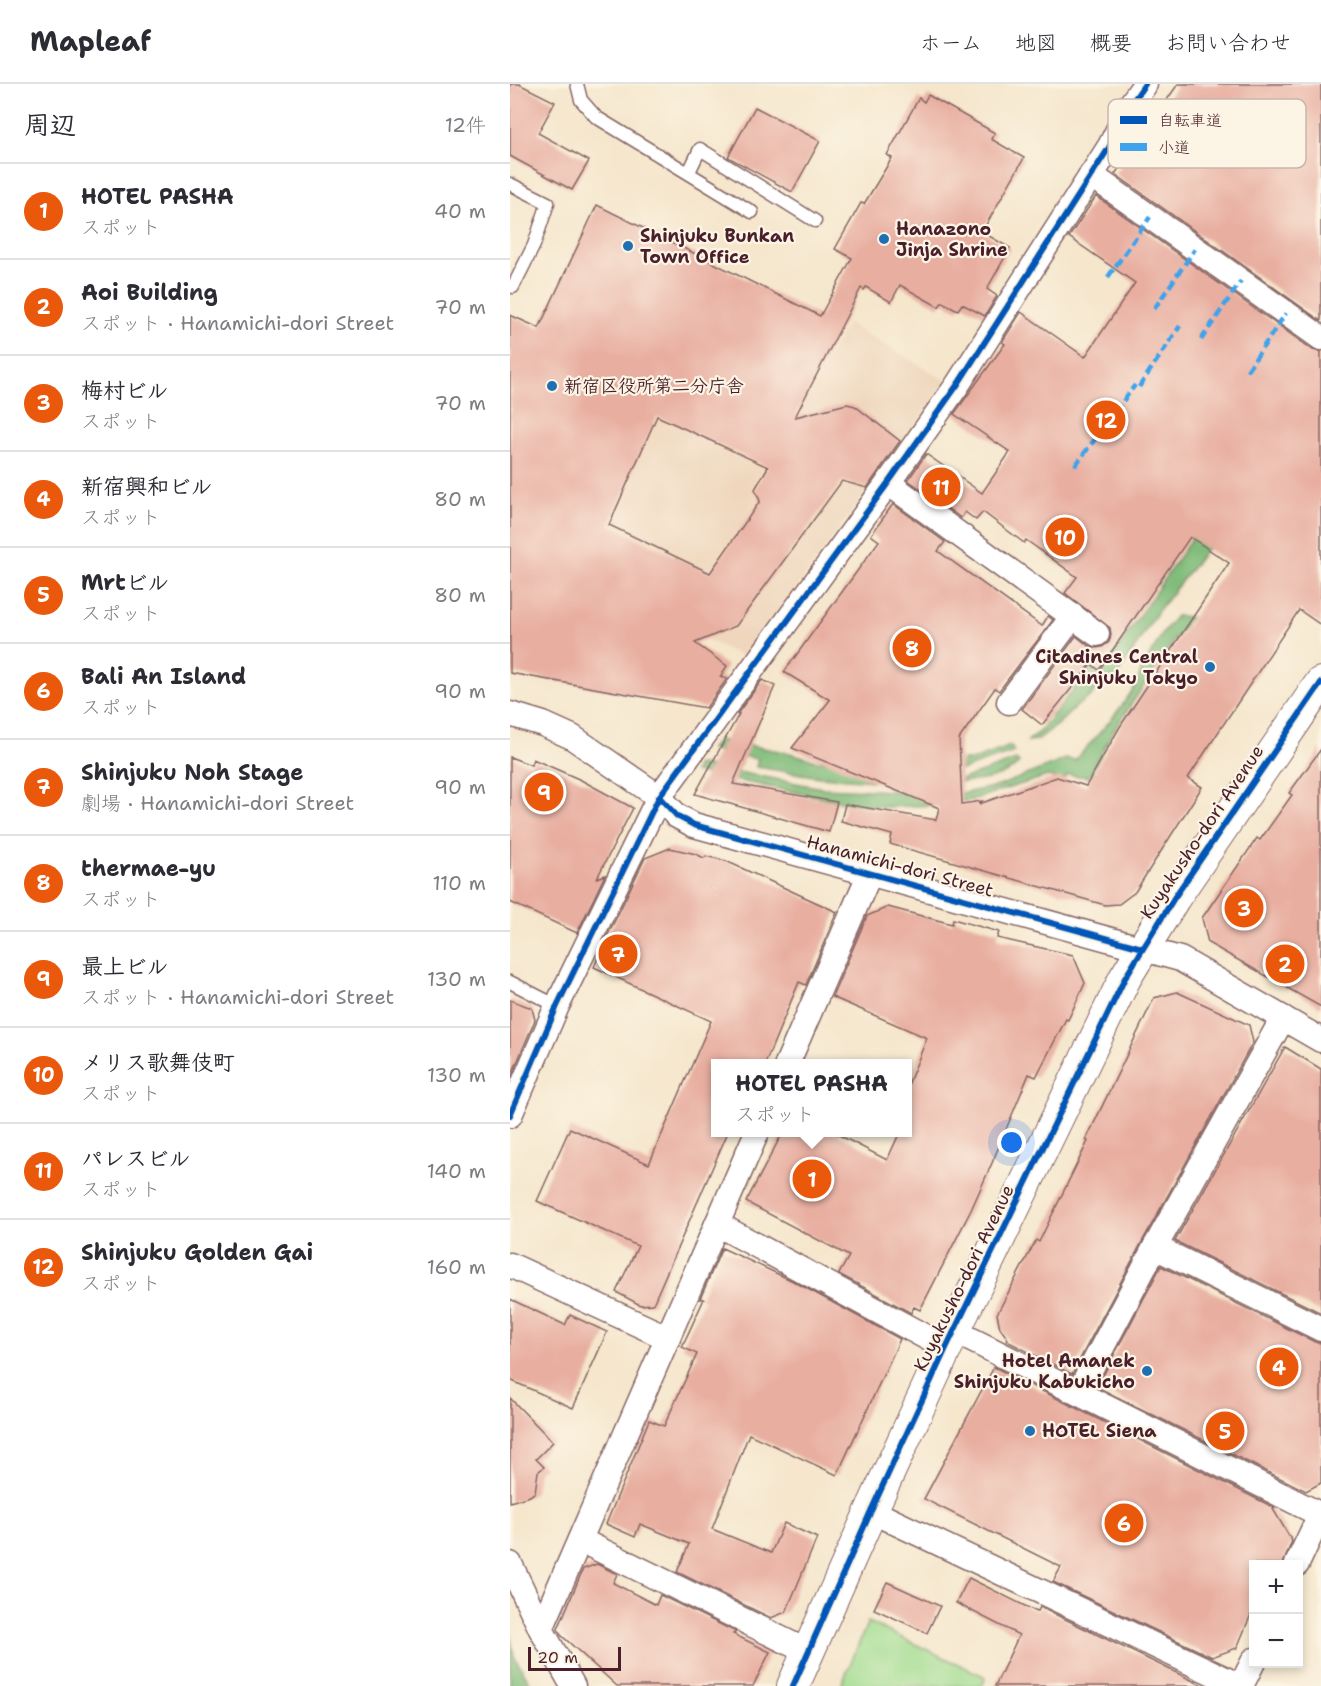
<!DOCTYPE html>
<html lang="ja">
<head>
<meta charset="utf-8">
<style>
	:root { --surface:#fff; --page:#f2f2f3; --text:#2b2b33; --muted:#7c7c81; --line:#e1e1e2; --accent:#ea580c }
	body { margin:0; font-family:"Shantell Sans","Klee One",sans-serif; background:var(--page); color:var(--text) }
	.controls { position:absolute; right:18px; bottom:18px; display:grid; overflow:hidden; border-radius:0px; box-shadow:0 3px 9px #0003 }
	.controls button { width:54px; height:54px; display:grid; place-items:center; padding:0; border:0; border-bottom:2px solid var(--line); background:var(--surface); color:var(--text); font:30px sans-serif }
	.scale { position:absolute; left:18px; bottom:15px; width:93px; box-sizing:border-box; padding-left:6px; border:3px solid #4a1f2b; border-top:0; font-size:16px; line-height:21px; white-space:nowrap; color:#4a1f2b; -webkit-text-stroke:4px #fcf5e5; paint-order:stroke }
	.you { position:absolute; left:502px; top:1059px; width:21px; height:21px; margin:-15px; border:4px solid #fff; border-radius:50%; background:#1a73e8; box-shadow:0 0 0 9px #1a73e833 }
	.badge { display:grid; place-items:center; width:39px; height:39px; border-radius:50%; background:var(--accent); color:#fff; font-size:20px; font-weight:700 }
	.pin { position:absolute; translate:-50% -50%; border:3px solid #fff; box-shadow:0 2px 6px #0006 }
	.popup { position:absolute; left:201px; top:975px; width:201px; height:78px; box-sizing:border-box; display:grid; place-content:center; border-radius:0px; background:var(--surface); filter:drop-shadow(0 2px 4px #0005); font-size:20px; white-space:nowrap; color:var(--muted) }
	.popup b { font-size:22px; color:var(--text) }
	.popup::after { content:''; position:absolute; left:50%; top:100%; margin-left:-12px; border:12px solid transparent; border-top-color:var(--surface) }
	.list { margin:0; padding:0; list-style:none }
	h2 { display:flex; justify-content:space-between; align-items:center; height:78px; margin:0; padding:0 24px; font-size:26px }
	h2 small { font-size:20px; font-weight:400; color:var(--muted) }
	.list li { display:grid; grid-template-columns:39px 1fr auto; gap:18px; align-items:center; box-sizing:border-box; height:96px; padding:0 24px; border-top:2px solid var(--line) }
	.list b { display:block; font-size:22px; white-space:nowrap }
	.list p { margin:0; font-size:20px; white-space:nowrap; color:var(--muted) }
	.list em { font-size:20px; font-style:normal; color:var(--muted) }
	.map { position:relative; flex:none; width:811px; height:1602px; overflow:hidden }
	header { display:flex; align-items:center; gap:36px; box-sizing:border-box; height:84px; padding:0 30px; background:var(--surface); border-bottom:2px solid var(--line) }
	header strong { font-size:28px }
	nav { display:flex; gap:33px; margin-inline-start:auto; font-size:21px }
	main { display:flex }
	aside { flex:1; background:var(--surface) }
	.map>svg:first-child { display:block }
	.built { fill:#efd6bc }
	.green { fill:#a0dc90; stroke:#757e5e; stroke-width:1.5 }
	.forest { fill:#80bc7a; stroke:#656e52; stroke-width:1.5 }
	.building { fill:#e8afa1; fill-rule:evenodd }
	.lines { fill:none; stroke-linecap:round; stroke-linejoin:round }
	.service-casing { stroke:#866563; stroke-width:15 }
	.minor-casing { stroke:#866563; stroke-width:27 }
	.tertiary-casing { stroke:#866563; stroke-width:34 }
	.service { stroke:#fff; stroke-width:12 }
	.minor { stroke:#fff; stroke-width:24 }
	.tertiary { stroke:#fff; stroke-width:32 }
	.quiet { stroke:#40a2eb; stroke-width:4.5; stroke-dasharray:9 4.5; stroke-linecap:butt }
	.cycleway-casing { stroke:#fcf5e5; stroke-width:10 }
	.cycleway { stroke:#0057b8; stroke-width:6 }
	.poi-dot { fill:#1f6fb2; stroke:#fcf5e5; stroke-width:2 }
	.labels { text-anchor:middle; stroke-width:4.5; stroke-linejoin:round; paint-order:stroke }
	.poi-label { font-size:18px; font-weight:bold; fill:#4a1f2b; stroke:#fcf5e5; text-anchor:start }
	.street-label { font-size:18px; fill:#4a1f2b; stroke:#fcf5e5 }
	.key { fill:#fcf5e5; stroke:#c7b5ad; stroke-width:1.5 }
	.key-label { font-size:16px; fill:#4a1f2b }
</style>
</head>
<body>
<header>
<strong>Mapleaf</strong>
<nav><a>ホーム</a><a>地図</a><a>概要</a><a>お問い合わせ</a></nav>
</header>
<main>
<aside>
<h2>周辺<small>12件</small></h2>
<ul class="list">
<li><span class="badge">1</span><div><b>HOTEL PASHA</b><p>スポット</p></div><em>40 m</em></li>
<li><span class="badge">2</span><div><b>Aoi Building</b><p>スポット · Hanamichi-dori Street</p></div><em>70 m</em></li>
<li><span class="badge">3</span><div><b>梅村ビル</b><p>スポット</p></div><em>70 m</em></li>
<li><span class="badge">4</span><div><b>新宿興和ビル</b><p>スポット</p></div><em>80 m</em></li>
<li><span class="badge">5</span><div><b>Mrtビル</b><p>スポット</p></div><em>80 m</em></li>
<li><span class="badge">6</span><div><b>Bali An Island</b><p>スポット</p></div><em>90 m</em></li>
<li><span class="badge">7</span><div><b>Shinjuku Noh Stage</b><p>劇場 · Hanamichi-dori Street</p></div><em>90 m</em></li>
<li><span class="badge">8</span><div><b>thermae-yu</b><p>スポット</p></div><em>110 m</em></li>
<li><span class="badge">9</span><div><b>最上ビル</b><p>スポット · Hanamichi-dori Street</p></div><em>130 m</em></li>
<li><span class="badge">10</span><div><b>メリス歌舞伎町</b><p>スポット</p></div><em>130 m</em></li>
<li><span class="badge">11</span><div><b>パレスビル</b><p>スポット</p></div><em>140 m</em></li>
<li><span class="badge">12</span><div><b>Shinjuku Golden Gai</b><p>スポット</p></div><em>160 m</em></li>
</ul>
</aside>
<div class="map">
<svg width="811" height="1602" viewBox="0 0 811 1602">
	<rect width="100%" height="100%" fill="#fcf5e5"/>
	<filter id="ink" filterUnits="userSpaceOnUse"><feTurbulence type="fractalNoise" baseFrequency=".0167" numOctaves="2"/><feDisplacementMap in="SourceGraphic" scale="12" xChannelSelector="R" yChannelSelector="G"/><feConvolveMatrix kernelMatrix="1 2 1 2 8 2 1 2 1" color-interpolation-filters="sRGB"/></filter>
	<filter id="wash" filterUnits="userSpaceOnUse"><feTurbulence type="fractalNoise" baseFrequency=".008" numOctaves="4" result="noise"/><feDisplacementMap in="SourceGraphic" scale="24" xChannelSelector="R" yChannelSelector="G"/><feGaussianBlur stdDeviation="1.35" result="paint"/><feColorMatrix in="noise" values="0 0 0 0 0 0 0 0 0 0 0 0 0 0 0 0 0 1.4 0 .05"/><feComposite in="paint" operator="in"/></filter>
	<g filter="url(#wash)">
		<rect width="100%" height="100%" fill="#f5e6cc"/>
		<polygon class="built" points="143,209 312,285 337,239 437,297 236,574 0,461 0,384"/>
		<polygon class="green" points="358,1538 476,1593 472,1602 331,1602"/>
		<g class="forest">
			<polygon points="770,324 699,462 648,527 607,592 598,597 593,593 581,612 568,621 548,640 527,656 518,657 531,646 581,584 589,590 592,587"/>
			<path d="M666,532L680,533L602,649L579,693L558,691L553,696L538,692L461,716L426,721L376,723L340,719L184,688L186,682L191,681L312,704L382,707L405,711L454,709L489,702L556,675L565,676C582,658 626,611 631,587L654,547Z"/>
			<polygon points="208,656 280,669 308,677 336,679 381,698 310,693 246,683 248,675 200,666"/>
			<polygon points="501,662 504,668 445,688 405,686 451,680 453,676 463,676"/>
			<path d="M506,676L509,679C493,696 466,698 444,698Z"/>
			<polygon points="0,1550 4,1572 22,1602 0,1602"/>
		</g>
		<g id="blocks">
			<g class="building">
				<polygon points="0,0 9,0 45,18 28,49 79,77 62,106 0,72"/>
				<polygon points="668,0 811,0 811,237 605,90"/>
				<path d="M418,11L485,49L481,55L514,74L472,148L500,164L477,205L487,212L475,232L452,220L448,226L432,218L429,223L390,201L381,218L356,203L354,206L351,204L285,333L337,320L345,322L390,357L366,391L357,404L332,397L226,542L185,559L217,582L210,593L217,595L196,624L0,589V231L29,244L87,121L310,232L342,174L325,165L351,119L354,120L382,74L377,71L409,14L414,18ZM147,332L258,383L245,405L250,417L200,489L99,441Z"/>
				<polygon points="245,23 310,57 282,108 218,73"/>
				<polygon points="586,112 803,266 811,268 811,541 789,526 678,694 692,703 625,808 609,820 595,821 380,760 382,751 331,737 335,720 426,736 429,724 282,664 320,616 274,588 369,457 361,451 383,420 435,458 428,467 532,542 538,532 543,536 489,607 485,604 449,655 452,720 472,717 469,720 547,693 576,702 611,641 719,479 680,453 589,586 581,580 532,641 512,625 566,552 579,562 585,564 592,563 599,558 601,551 600,544 555,509 567,493 516,456 514,459 473,428 466,436 455,428 451,434 398,396 416,370 472,409 500,368 444,330 495,260 492,258 511,228 575,273 625,199 559,153"/>
				<polygon points="252,596 265,602 223,700 327,718 319,748 185,710 229,630 227,630"/>
				<polygon points="811,665 811,923 698,859 692,834 747,754 750,756 782,711 779,709"/>
				<polygon points="0,673 21,681 23,675 71,696 123,724 87,794 95,791 67,849 0,818"/>
				<polygon points="160,764 186,770 194,774 196,772 216,777 327,828 296,901 289,898 255,980 206,980 206,1048 218,1048 143,1220 130,1221 106,1208 128,1162 27,1117 60,1044 139,1080 201,937 84,883 93,861 135,774"/>
				<polygon points="378,823 442,840 443,835 489,848 487,854 563,871 575,899 558,936 556,935 526,993 519,990 482,1079 461,1126 410,1226 404,1223 401,1229 329,1190 339,1172 236,1118 273,1048 323,1048 377,1076 390,1048 398,1048 398,1001 417,954 322,913 357,832"/>
				<polygon points="667,908 739,941 743,958 633,1156 562,1290 497,1257 498,1255 490,1244 487,1230 526,1156 529,1158 578,1057 576,1056 644,914"/>
				<polygon points="0,916 22,924 25,936 0,995"/>
				<polygon points="775,963 811,985 811,1229 665,1157"/>
				<polygon points="212,1164 283,1197 390,1255 327,1391 239,1350 202,1445 261,1469 274,1439 307,1454 276,1528 261,1534 167,1488 179,1460 130,1440 125,1453 96,1440 139,1336 154,1342 187,1270 172,1263 194,1215 190,1215"/>
				<polygon points="651,1182 805,1258 811,1259 811,1399 796,1407 587,1303"/>
				<polygon points="0,1215 55,1241 60,1231 97,1248 63,1324 0,1296"/>
				<polygon points="484,1283 765,1424 763,1425 782,1457 773,1480 744,1480 744,1523 727,1564 702,1573 543,1498 551,1483 414,1415"/>
				<polygon points="0,1314 43,1358 26,1375 34,1383 28,1388 25,1408 20,1412 0,1418"/>
				<polygon points="87,1480 107,1490 103,1499 146,1521 150,1511 226,1548 223,1550 260,1568 243,1602 107,1602 51,1551 48,1545 73,1485"/>
				<polygon points="459,1494 521,1525 528,1527 530,1523 694,1602 485,1602 509,1551 446,1519"/>
				<polygon points="377,1498 430,1522 417,1549 364,1525"/>
			</g>
		</g>
	</g>
	<g filter="url(#ink)">
		<use href="#blocks" fill-opacity="0" stroke="#866563" stroke-width="1.5"/>
		<g class="lines">
			<defs>
				<g id="service">
					<polyline points="67,0 71,16 86,33 242,128"/>
					<polyline points="179,88 190,65 305,137"/>
					<polyline points="0,100 38,119 24,161 3,203"/>
					<polyline points="0,898 47,922"/>
				</g>
				<g id="minor">
					<polyline points="581,91 811,254"/>
					<polyline points="378,399 587,550"/>
					<polyline points="499,618 563,532"/>
					<polyline points="0,630 33,640 62,653 149,713 167,732 184,741 670,875 811,956"/>
					<polyline points="277,980 360,789"/>
					<polyline points="0,1031 47,922 149,713 378,399 448,300 600,62 621,20 635,0"/>
					<polyline points="207,1140 436,1264"/>
					<polyline points="645,1163 811,1245"/>
					<polyline points="0,1181 158,1254"/>
					<polyline points="444,1247 811,1431"/>
					<polyline points="568,1309 645,1163 773,934"/>
					<polyline points="361,1427 730,1602"/>
					<polyline points="70,1456 298,1568"/>
					<polyline points="0,1480 31,1545 63,1602"/>
					<polyline points="787,1480 811,1429"/>
					<polyline points="31,1545 247,1048"/>
					<polyline points="731,1602 744,1576"/>
				</g>
				<polyline id="tertiary" points="283,1602 361,1427 436,1264 615,894 664,814 811,599"/>
			</defs>
			<use href="#service" class="service-casing"/>
			<use href="#minor" class="minor-casing"/>
			<use href="#tertiary" class="tertiary-casing"/>
			<use href="#service" class="service"/>
			<use href="#minor" class="minor"/>
			<use href="#tertiary" class="tertiary"/>
			<g class="quiet">
				<polyline points="598,193 640,133"/>
				<polyline points="644,225 685,165"/>
				<polyline points="691,256 731,197"/>
				<polyline points="737,287 776,229"/>
				<polyline points="629,303 670,242"/>
				<polyline points="565,382 625,301"/>
			</g>
			<defs>
				<g id="cycleway">
					<polyline points="149,713 167,732 184,741 632,864"/>
					<polyline points="0,1031 47,922 149,713 378,399 448,300 600,62 621,20 635,0"/>
					<polyline points="283,1602 361,1427 436,1264 615,894 664,814 811,599"/>
				</g>
			</defs>
			<use href="#cycleway" class="cycleway-casing"/>
			<use href="#cycleway" class="cycleway"/>
		</g>
	</g>
	<g class="poi-dot">
		<circle cx="374" cy="155" r="6"/>
		<circle cx="118" cy="162" r="6"/>
		<circle cx="42" cy="302" r="6"/>
		<circle cx="700" cy="583" r="6"/>
		<circle cx="637" cy="1287" r="6"/>
		<circle cx="520" cy="1347" r="6"/>
	</g>
	<g class="labels">
		<g class="poi-label">
			<text x="386" y="151">Hanazono<tspan x="386" dy="21">Jinja Shrine</tspan></text>
			<text x="130" y="158">Shinjuku Bunkan<tspan x="130" dy="21">Town Office</tspan></text>
			<text x="54" y="308">新宿区役所第二分庁舎</text>
			<text x="688" y="579" text-anchor="end">Citadines Central<tspan x="688" dy="21">Shinjuku Tokyo</tspan></text>
			<text x="625" y="1283" text-anchor="end">Hotel Amanek<tspan x="625" dy="21">Shinjuku Kabukicho</tspan></text>
			<text x="532" y="1353">HOTEL Siena</text>
		</g>
		<g class="street-label">
			<text transform="translate(692 748) rotate(-56)" y="6">Kuyakusho-dori Avenue</text>
			<text transform="translate(390 782) rotate(15)" y="6">Hanamichi-dori Street</text>
			<text transform="translate(454 1194) rotate(-64)" y="6">Kuyakusho-dori Avenue</text>
		</g>
	</g>
	<rect x="598" y="15" width="198" height="69" rx="9" class="key"/>
	<rect x="610" y="32" width="27" height="8" fill="#0057b8"/>
	<rect x="610" y="59" width="27" height="8" fill="#40a2eb"/>
	<g class="key-label">
		<text x="648" y="42">自転車道</text>
		<text x="648" y="69">小道</text>
	</g>
</svg>
<div class="controls">
<button>+</button>
<button>−</button>
</div>
<div class="scale">20 m</div>
<div class="you"></div>
<div class="pin badge" style="left:302px;top:1095px">1</div>
<div class="popup"><b>HOTEL PASHA</b>スポット</div>
<div class="pin badge" style="left:775px;top:880px">2</div>
<div class="pin badge" style="left:734px;top:824px">3</div>
<div class="pin badge" style="left:769px;top:1283px">4</div>
<div class="pin badge" style="left:715px;top:1347px">5</div>
<div class="pin badge" style="left:614px;top:1439px">6</div>
<div class="pin badge" style="left:108px;top:870px">7</div>
<div class="pin badge" style="left:402px;top:564px">8</div>
<div class="pin badge" style="left:34px;top:708px">9</div>
<div class="pin badge" style="left:555px;top:453px">10</div>
<div class="pin badge" style="left:431px;top:403px">11</div>
<div class="pin badge" style="left:596px;top:336px">12</div>
</div>
</main>
</body>
</html>
